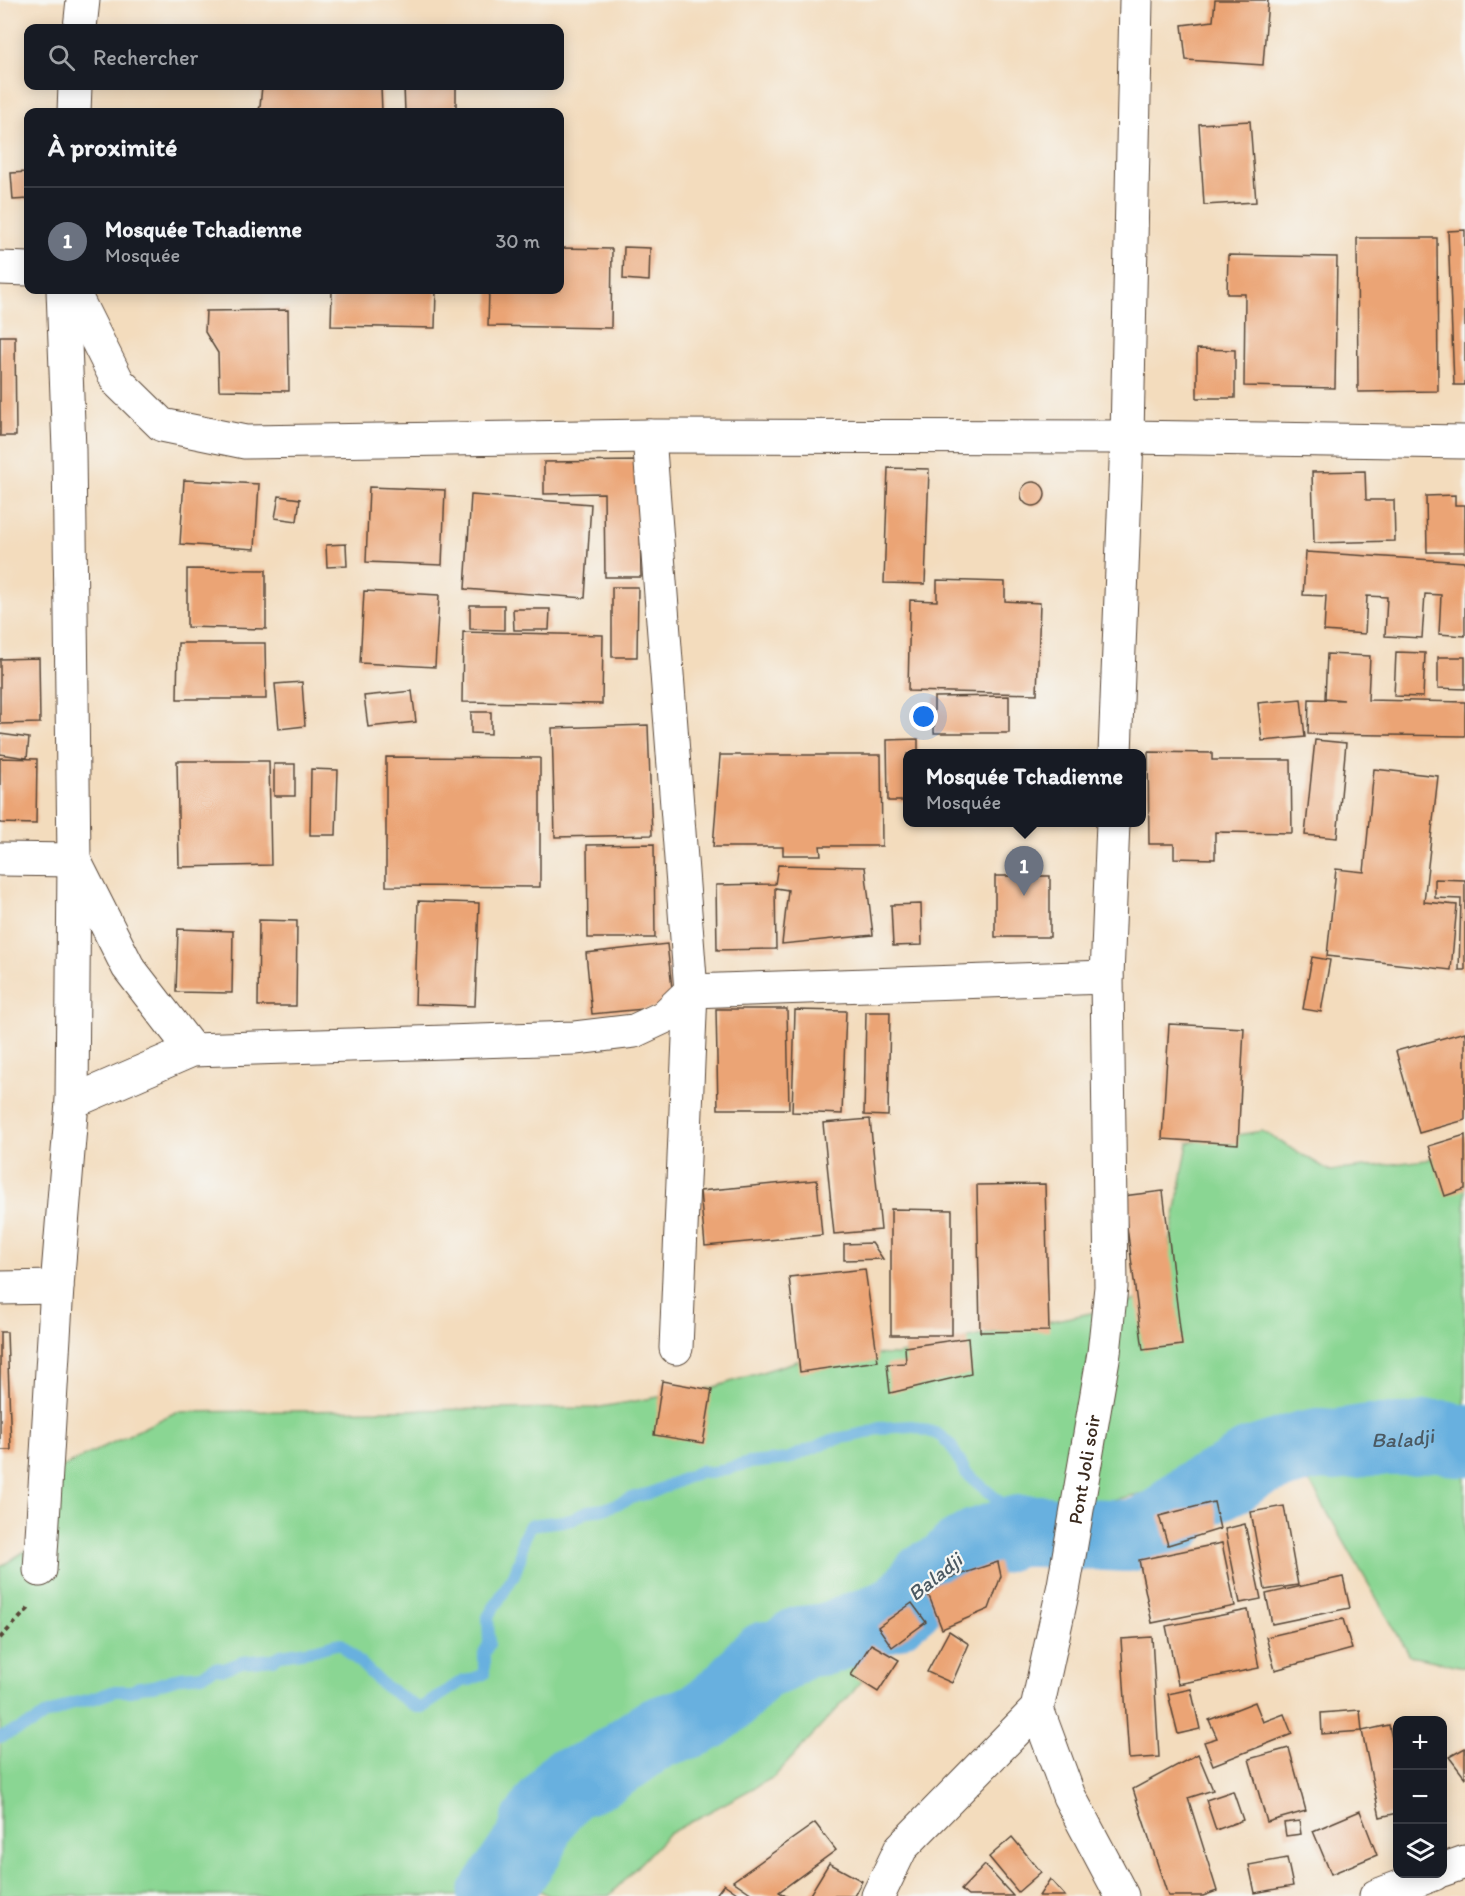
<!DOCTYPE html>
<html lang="fr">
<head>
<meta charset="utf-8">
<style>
	:root { --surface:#171b24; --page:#242831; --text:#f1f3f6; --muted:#9ea1a6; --line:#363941; --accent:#b45309 }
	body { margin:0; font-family:Itim,sans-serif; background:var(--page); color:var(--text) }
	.controls { position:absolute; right:18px; bottom:18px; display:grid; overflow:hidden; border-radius:12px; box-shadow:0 3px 15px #0003 }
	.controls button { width:54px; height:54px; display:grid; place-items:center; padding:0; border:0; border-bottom:2px solid var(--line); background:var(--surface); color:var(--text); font:30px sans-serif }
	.you { position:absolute; left:924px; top:717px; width:21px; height:21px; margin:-15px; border:4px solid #fff; border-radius:50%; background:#1a73e8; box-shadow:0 0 0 9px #1a73e833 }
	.badge { display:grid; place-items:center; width:39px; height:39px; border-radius:50%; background:var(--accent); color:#fff; font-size:20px; font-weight:700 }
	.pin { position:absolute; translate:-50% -50px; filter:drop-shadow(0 2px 3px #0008) }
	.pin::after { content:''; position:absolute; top:32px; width:21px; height:18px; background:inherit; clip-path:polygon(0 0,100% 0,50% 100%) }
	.popup { position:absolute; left:903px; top:749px; width:243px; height:78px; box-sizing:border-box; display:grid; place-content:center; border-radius:12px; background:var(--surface); filter:drop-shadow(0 2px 4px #0005); font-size:20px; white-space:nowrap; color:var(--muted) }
	.popup b { font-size:22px; color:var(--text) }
	.popup::after { content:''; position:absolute; left:50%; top:100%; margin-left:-12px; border:12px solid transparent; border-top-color:var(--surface) }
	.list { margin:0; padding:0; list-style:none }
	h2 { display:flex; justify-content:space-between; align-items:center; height:78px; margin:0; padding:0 24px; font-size:26px }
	h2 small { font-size:20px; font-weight:400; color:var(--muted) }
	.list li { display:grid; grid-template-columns:39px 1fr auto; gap:18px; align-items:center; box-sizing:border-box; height:108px; padding:0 24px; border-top:2px solid var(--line) }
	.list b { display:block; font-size:22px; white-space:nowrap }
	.list p { margin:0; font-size:20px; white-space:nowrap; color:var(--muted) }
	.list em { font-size:20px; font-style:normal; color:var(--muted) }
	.icon { flex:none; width:33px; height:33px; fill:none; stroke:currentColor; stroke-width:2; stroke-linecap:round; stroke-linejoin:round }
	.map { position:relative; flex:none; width:1465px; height:1896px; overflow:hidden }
	.search { position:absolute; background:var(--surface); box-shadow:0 3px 15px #0003; left:24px; top:24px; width:540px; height:66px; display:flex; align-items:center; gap:15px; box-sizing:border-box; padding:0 21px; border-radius:12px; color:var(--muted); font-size:22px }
	.panel { position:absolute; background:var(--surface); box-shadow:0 3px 15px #0003; left:24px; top:108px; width:540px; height:186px; border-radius:12px }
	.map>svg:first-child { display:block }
	.green { fill:#8ad693; stroke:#628058; stroke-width:1.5 }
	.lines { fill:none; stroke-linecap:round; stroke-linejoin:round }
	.stream { stroke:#68b0df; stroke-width:12 }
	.river { stroke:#68b0df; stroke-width:72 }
	.building { fill:#eba475 }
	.minor-casing { stroke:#574536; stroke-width:35 }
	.path { stroke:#574536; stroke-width:4; stroke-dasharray:4.5 4.5; stroke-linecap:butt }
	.minor { stroke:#fff; stroke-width:33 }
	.labels { text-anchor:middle; stroke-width:4.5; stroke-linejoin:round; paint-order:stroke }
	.street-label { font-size:20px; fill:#3b2a1e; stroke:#f6f6f2 }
	.water-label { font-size:21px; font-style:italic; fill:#4b5962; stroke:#f6f6f2 }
</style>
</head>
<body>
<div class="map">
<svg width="1465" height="1896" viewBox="0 0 1465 1896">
	<rect width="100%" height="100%" fill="#f6f6f2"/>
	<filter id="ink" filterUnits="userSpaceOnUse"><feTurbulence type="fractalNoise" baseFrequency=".0167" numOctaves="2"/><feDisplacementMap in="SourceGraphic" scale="12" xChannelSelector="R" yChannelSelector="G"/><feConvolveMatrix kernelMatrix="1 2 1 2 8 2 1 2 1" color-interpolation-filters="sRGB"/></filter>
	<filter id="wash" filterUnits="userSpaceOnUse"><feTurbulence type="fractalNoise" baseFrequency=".008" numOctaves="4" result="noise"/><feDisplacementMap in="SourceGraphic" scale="24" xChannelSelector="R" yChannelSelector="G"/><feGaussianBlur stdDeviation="1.35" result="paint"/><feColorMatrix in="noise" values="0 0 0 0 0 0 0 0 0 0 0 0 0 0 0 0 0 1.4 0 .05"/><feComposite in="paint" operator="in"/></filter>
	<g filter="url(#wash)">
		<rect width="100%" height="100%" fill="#f3dcbd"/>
		<polygon class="green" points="1262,1131 1330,1171 1427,1160 1465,1142 1465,1667 1410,1656 1293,1453 1247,1457 1158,1490 1012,1522 919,1606 852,1693 774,1777 668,1834 609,1896 549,1896 529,1884 516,1896 0,1896 0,1567 30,1548 60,1468 176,1412 595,1408 711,1388 823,1353 896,1355 996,1332 1091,1313 1161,1293 1188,1143"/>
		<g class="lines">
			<polyline class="stream" points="0,1737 34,1723 45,1715 57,1711 70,1704 92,1699 115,1691 132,1691 139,1687 153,1686 181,1677 202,1675 215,1668 224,1669 242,1662 273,1659 281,1655 313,1650 340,1643 383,1685 416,1707 423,1707 462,1681 470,1680 484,1674 484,1653 489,1644 488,1617 514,1575 520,1559 523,1539 530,1525 572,1520 588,1511 604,1509 637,1496 651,1493 701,1471 711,1473 749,1463 787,1459 832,1440 866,1433 879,1428 912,1426 935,1433 942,1437 951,1446 966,1473 1000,1502 1002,1511 1018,1531"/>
			<path class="river" id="s1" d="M494,1896L532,1840L536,1826L546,1810L556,1799L566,1784C601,1777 625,1753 654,1735C672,1725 693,1726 709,1712C720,1704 731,1694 740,1684C749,1674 755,1665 766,1657L775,1659L801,1642L826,1639L893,1614L908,1602L928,1577L945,1569L960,1555L978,1544L1018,1531H1041L1071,1536L1087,1534L1126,1536L1142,1533L1173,1518L1181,1507L1200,1493L1235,1476L1251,1464L1303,1447L1319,1444L1336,1445L1369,1440H1406L1431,1436H1444L1458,1441L1465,1440"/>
		</g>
		<g id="blocks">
			<g class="building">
				<polygon points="1215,0 1268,0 1263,65 1186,60 1182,25 1213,21"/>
				<polygon points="262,86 381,86 382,112 257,112 260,107"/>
				<polygon points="404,86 456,86 456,112 405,112"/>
				<polygon points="1250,121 1256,202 1204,205 1199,124"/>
				<polygon points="28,172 28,199 13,200 11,173"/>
				<polygon points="1465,230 1465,385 1454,385 1448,231"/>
				<polygon points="1357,238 1437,238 1438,391 1358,392"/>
				<polygon points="624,247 650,248 649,281 623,279"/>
				<polygon points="560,248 612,249 611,328 488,326 489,290 560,290"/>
				<polygon points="1228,255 1337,257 1335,388 1244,386 1245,294 1227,294"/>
				<polygon points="332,290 436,290 435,328 331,326"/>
				<polygon points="288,310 289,391 219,390 218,353 205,332 206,311"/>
				<polygon points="0,336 15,336 16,436 0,436"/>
				<polygon points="1197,349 1235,350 1235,398 1197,398"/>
				<polygon points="639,461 641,577 605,577 604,493 544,494 544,462"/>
				<polygon points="888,468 929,469 925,584 884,583"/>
				<polygon points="1365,471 1366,500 1394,500 1395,541 1314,543 1312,472"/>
				<polygon points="184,480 259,484 255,549 180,544"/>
				<circle cx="1033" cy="494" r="12"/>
				<polygon points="369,487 445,490 442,565 366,562"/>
				<polygon points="471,495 591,504 585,598 465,589"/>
				<polygon points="1455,495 1455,505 1465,505 1465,552 1427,552 1426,496"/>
				<polygon points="279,496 300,499 297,521 275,518"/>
				<polygon points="346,544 347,566 327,567 326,545"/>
				<polygon points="1306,552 1465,562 1465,636 1439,634 1441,595 1425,594 1422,638 1385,636 1387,597 1367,596 1365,634 1324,631 1326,596 1303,595"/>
				<polygon points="187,569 266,570 266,629 187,627"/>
				<polygon points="937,580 1005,582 1005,601 1040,603 1037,694 908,691 910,600 937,601"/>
				<polygon points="612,587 638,587 637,657 612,657"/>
				<polygon points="364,591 439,595 435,667 360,663"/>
				<polygon points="470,605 504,605 504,630 470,629"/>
				<polygon points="513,609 550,609 549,630 514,630"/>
				<polygon points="463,632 603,635 602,704 462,702"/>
				<polygon points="178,643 265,643 266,699 177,699"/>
				<polygon points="1396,652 1425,653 1423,697 1394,696"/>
				<polygon points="1327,654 1370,656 1368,700 1465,702 1465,736 1308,734 1309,699 1344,700 1325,698"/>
				<polygon points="1438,657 1465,657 1465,689 1438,688"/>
				<polygon points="39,658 40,723 0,724 0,659"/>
				<polygon points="302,682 305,726 279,729 275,684"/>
				<polygon points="412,691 416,722 368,727 364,696"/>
				<polygon points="1009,696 1009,733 934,733 934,697"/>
				<polygon points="1301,699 1305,737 1262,741 1258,703"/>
				<polygon points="471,712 491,712 491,734 471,733"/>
				<polygon points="648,725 652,835 555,837 552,728"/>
				<polygon points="0,734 29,738 27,758 0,754"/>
				<polygon points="918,739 918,754 907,754 907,801 888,801 887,740"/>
				<polygon points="1315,740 1346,743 1337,838 1305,835"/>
				<polygon points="1148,752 1212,753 1212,760 1291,760 1292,833 1215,832 1215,859 1174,858 1174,844 1149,844"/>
				<polygon points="720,755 881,755 882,846 820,846 821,855 783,855 783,847 713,847"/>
				<polygon points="386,757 540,758 540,887 386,886"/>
				<polygon points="0,758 37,759 36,824 0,823"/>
				<polygon points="177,761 269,761 271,865 179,867"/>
				<rect x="274" y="764" width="21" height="32"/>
				<polygon points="311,769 338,770 336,835 310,835"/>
				<polygon points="1374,769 1438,776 1424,902 1457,905 1451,970 1327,956 1336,869 1364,872"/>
				<polygon points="654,844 655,938 588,938 587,845"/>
				<polygon points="778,865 865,867 873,935 782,944 788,890 775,888 776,949 717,950 716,885 775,884"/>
				<rect x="995" y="876" width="55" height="61"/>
				<polygon points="1435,879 1465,880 1465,970 1459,970 1461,899 1435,898"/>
				<polygon points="418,901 479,903 475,1006 415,1004"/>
				<polygon points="921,904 922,945 893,946 891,905"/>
				<polygon points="259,920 297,921 296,1006 258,1006"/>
				<polygon points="178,929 233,931 232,993 176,992"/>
				<polygon points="667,944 674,1006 592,1014 586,953"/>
				<polygon points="1312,957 1330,960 1321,1012 1303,1009"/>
				<polygon points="716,1009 787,1009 789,1109 718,1109"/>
				<polygon points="795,1010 846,1011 842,1114 792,1112"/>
				<polygon points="866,1012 890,1012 888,1116 864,1115"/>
				<polygon points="1169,1024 1244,1028 1238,1144 1162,1139"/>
				<polygon points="1465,1032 1465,1120 1419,1133 1396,1051"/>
				<polygon points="870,1119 881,1230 834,1234 823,1123"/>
				<polygon points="1465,1135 1465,1189 1445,1196 1429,1146"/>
				<polygon points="817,1180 822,1235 705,1246 700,1191"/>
				<polygon points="1045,1184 1049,1331 980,1332 977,1185"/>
				<polygon points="1163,1191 1182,1345 1143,1350 1123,1196"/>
				<polygon points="891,1209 952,1210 952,1335 891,1335"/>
				<polygon points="872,1243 883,1259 844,1260 844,1244"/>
				<polygon points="865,1269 878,1361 800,1372 789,1277"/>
				<polygon points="0,1332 7,1332 11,1450 0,1450"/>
				<polygon points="968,1338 971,1374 890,1393 887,1364 906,1363 905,1347"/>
				<polygon points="662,1381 712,1390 703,1443 654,1435"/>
				<polygon points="1214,1502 1220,1529 1168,1545 1159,1516"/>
				<polygon points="1284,1506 1298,1585 1265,1590 1251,1512"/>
				<polygon points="1245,1524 1261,1599 1240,1603 1225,1529"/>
				<polygon points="1222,1543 1235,1606 1152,1623 1139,1560"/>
				<polygon points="998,1562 1001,1576 989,1609 942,1629 925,1586"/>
				<polygon points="1343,1577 1350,1608 1272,1624 1266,1594"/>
				<polygon points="912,1603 926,1622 892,1647 878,1627"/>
				<polygon points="1248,1610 1259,1668 1178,1684 1166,1626"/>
				<polygon points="1343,1619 1352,1649 1275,1670 1266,1637"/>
				<polygon points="949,1631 969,1644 952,1683 927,1672"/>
				<polygon points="1152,1637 1159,1757 1129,1759 1121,1639"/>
				<polygon points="871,1644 899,1660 878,1692 851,1675"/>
				<polygon points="1191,1689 1200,1729 1178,1734 1168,1694"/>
				<polygon points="1255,1702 1263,1722 1284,1714 1292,1734 1213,1765 1204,1742 1217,1738 1209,1720"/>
				<polygon points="1360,1710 1362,1731 1322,1734 1321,1713"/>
				<polygon points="1389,1725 1398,1766 1398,1813 1380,1817 1362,1731"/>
				<polygon points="1289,1748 1306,1811 1267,1822 1249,1759"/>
				<polygon points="1465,1748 1465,1778 1449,1757"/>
				<polygon points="1198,1754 1213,1790 1188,1798 1217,1891 1203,1896 1168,1896 1133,1789"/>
				<polygon points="1233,1791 1243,1820 1216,1830 1206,1800"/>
				<polygon points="1360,1811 1377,1855 1331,1874 1313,1831"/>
				<polygon points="1299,1821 1301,1834 1286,1836 1284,1823"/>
				<polygon points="815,1823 836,1850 779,1892 786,1896 755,1896 733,1881"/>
				<polygon points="1012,1837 1041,1872 1018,1892 989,1857"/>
				<polygon points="1287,1858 1293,1886 1255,1893 1249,1865"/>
				<polygon points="829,1863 862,1881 854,1896 809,1896"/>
				<polygon points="985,1865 1013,1896 968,1896 961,1890"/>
				<polygon points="1050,1879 1065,1896 1039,1896"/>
				<polygon points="724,1884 741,1896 715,1896"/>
			</g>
		</g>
	</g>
	<g filter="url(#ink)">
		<use href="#blocks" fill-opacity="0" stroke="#574536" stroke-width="1.5"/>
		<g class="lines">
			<defs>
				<g id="minor">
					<polyline points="80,28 83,0"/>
					<polyline points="74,112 75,86"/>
					<polyline points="0,268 28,269"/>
					<polyline points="72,290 118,382 162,425 245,442 649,436 1127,437 1465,442"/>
					<polyline points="649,436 691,991 676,1348"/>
					<polyline points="1115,754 1127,437 1136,0"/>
					<polyline points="0,859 74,860 128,967 192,1050"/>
					<polyline points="72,1102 192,1050 575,1038 634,1031 664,1017 691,991 1107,977"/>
					<polyline points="0,1288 57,1287"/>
					<polyline points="40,1570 57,1287 72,1102 74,860 69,450 63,290"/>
					<polyline points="1037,1709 1069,1796 1122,1896"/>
					<polyline points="1442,1870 1465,1862"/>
					<path id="s2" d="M878,1896L901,1848L1037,1709L1064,1585L1104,1353L1111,1287L1107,977L1113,822"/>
					<polyline points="1376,1896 1434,1874"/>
				</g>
			</defs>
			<use href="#minor" class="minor-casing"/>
			<polyline class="path" points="0,1638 28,1609 29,1605"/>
			<use href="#minor" class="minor"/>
		</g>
	</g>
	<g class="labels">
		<g class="street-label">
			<text dy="7" stroke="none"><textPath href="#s2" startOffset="492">Pont Joli soir</textPath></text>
		</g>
		<g class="water-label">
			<text dy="7" stroke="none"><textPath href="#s1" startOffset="1076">Baladji</textPath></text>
			<text transform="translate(935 1577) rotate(-39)" y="7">Baladji</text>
		</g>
	</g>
</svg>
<div class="controls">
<button>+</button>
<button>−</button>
<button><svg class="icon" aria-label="layers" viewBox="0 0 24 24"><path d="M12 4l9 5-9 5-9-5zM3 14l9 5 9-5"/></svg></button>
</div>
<div class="you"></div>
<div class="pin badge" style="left:1024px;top:896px;background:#6b7280">1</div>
<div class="popup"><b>Mosquée Tchadienne</b>Mosquée</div>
<div class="search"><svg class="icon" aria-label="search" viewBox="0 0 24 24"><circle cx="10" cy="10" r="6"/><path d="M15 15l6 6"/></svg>Rechercher</div>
<section class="panel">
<h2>À proximité<small></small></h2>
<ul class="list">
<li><span class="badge" style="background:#6b7280">1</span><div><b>Mosquée Tchadienne</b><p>Mosquée</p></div><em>30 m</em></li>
</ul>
</section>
</div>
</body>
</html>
